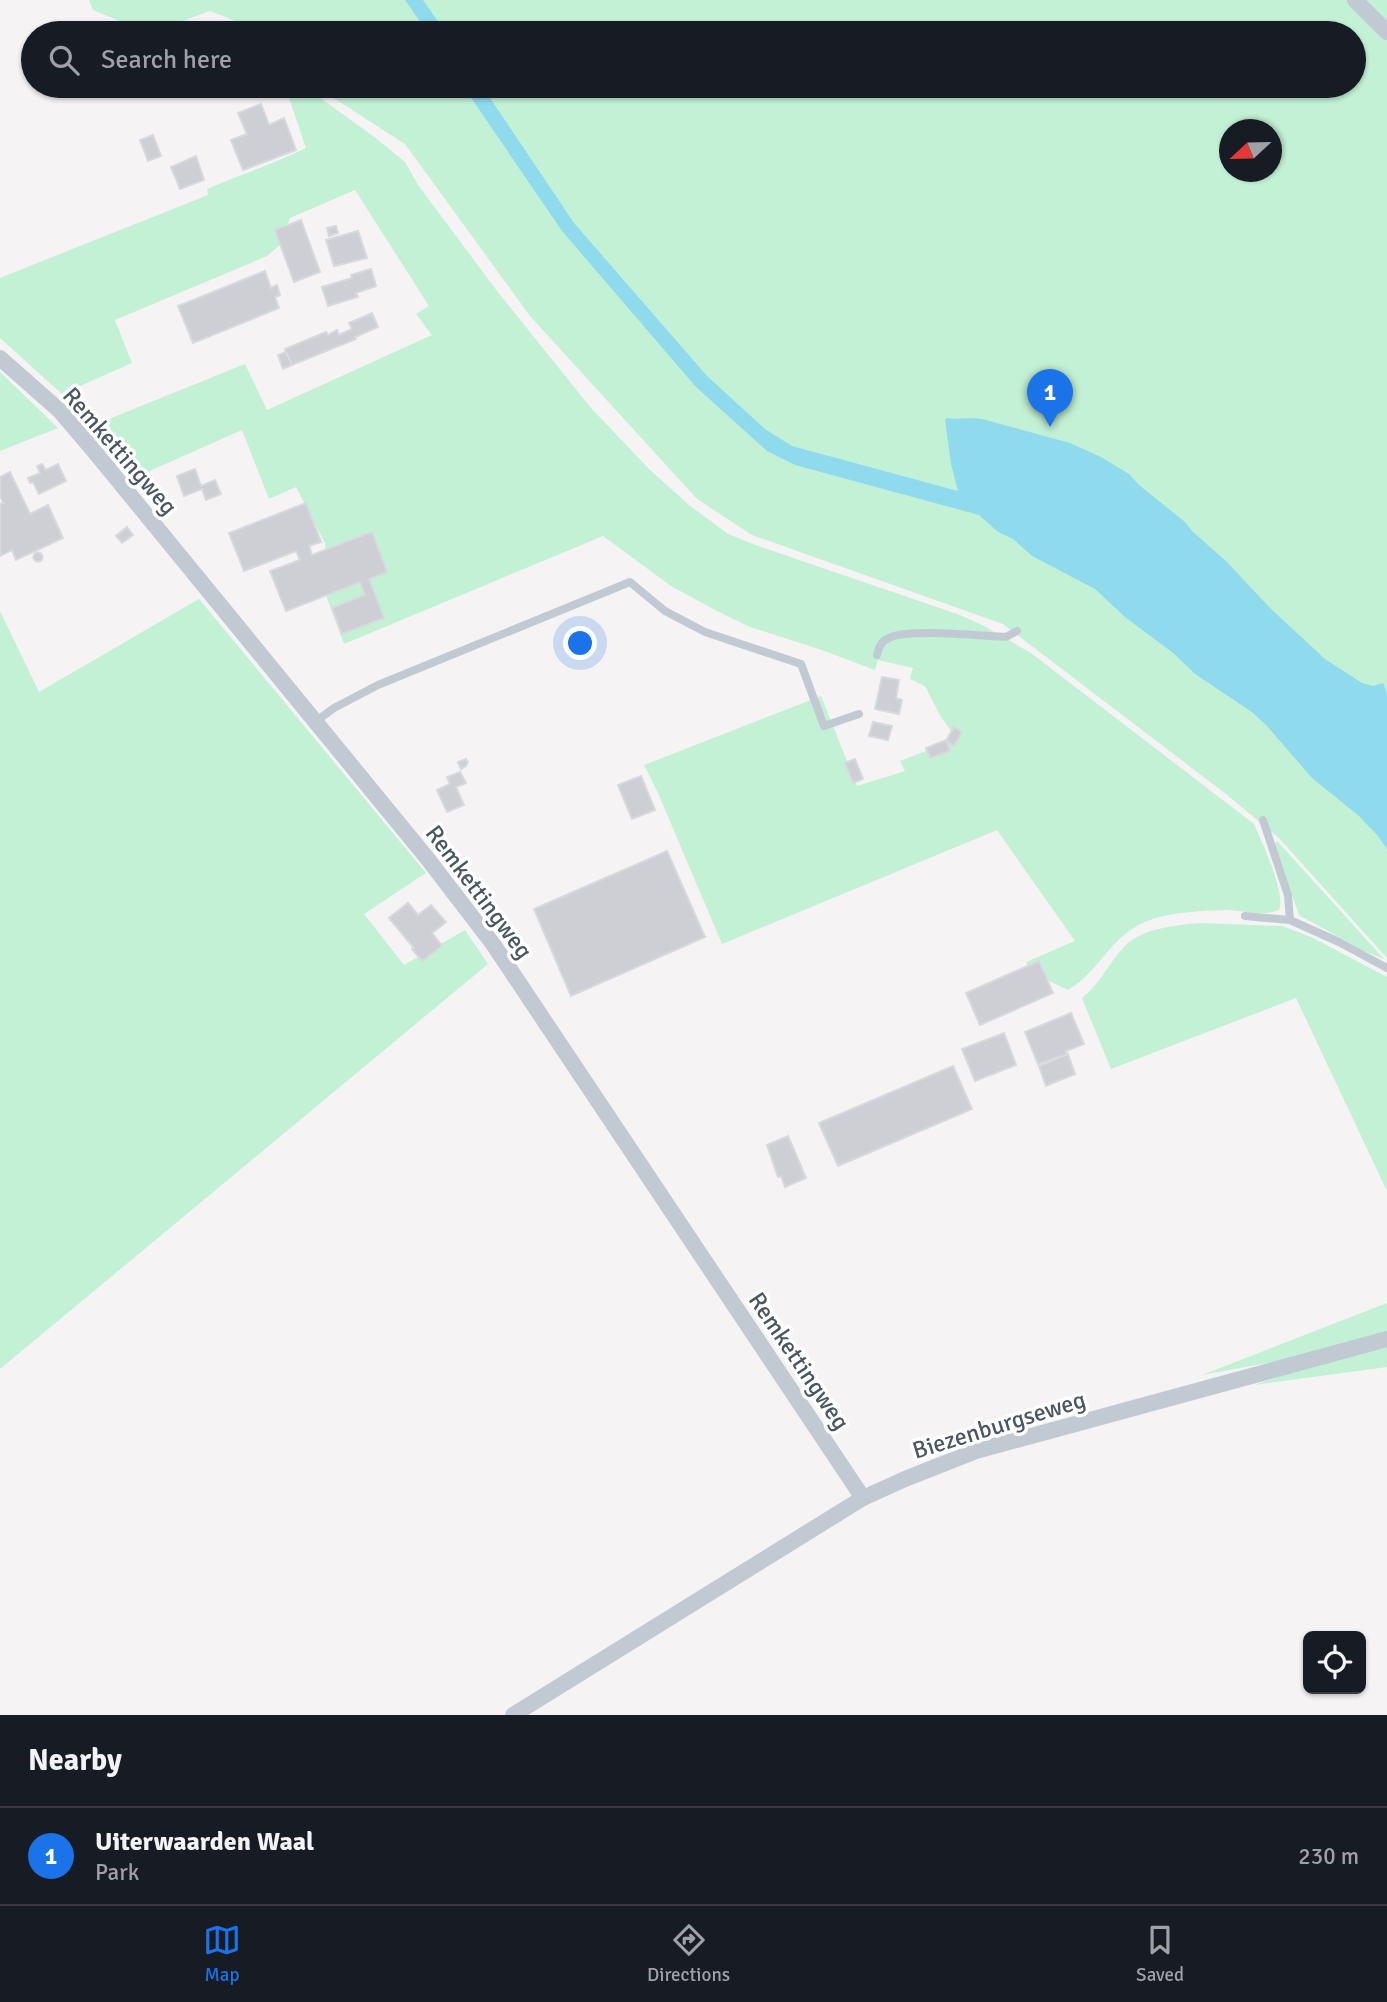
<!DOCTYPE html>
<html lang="en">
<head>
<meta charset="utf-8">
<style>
	:root { --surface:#171b24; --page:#20242c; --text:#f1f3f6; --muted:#9ea1a6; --line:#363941; --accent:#1a73e8 }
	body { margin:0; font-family:Signika,sans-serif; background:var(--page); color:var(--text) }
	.controls { position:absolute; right:21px; bottom:21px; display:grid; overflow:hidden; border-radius:10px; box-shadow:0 2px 5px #0004 }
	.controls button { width:63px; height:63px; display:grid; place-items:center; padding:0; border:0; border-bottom:2px solid var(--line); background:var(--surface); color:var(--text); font:35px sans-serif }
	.compass { position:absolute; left:1219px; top:119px; width:63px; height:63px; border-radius:50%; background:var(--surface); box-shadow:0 2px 5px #0004; rotate:248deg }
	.you { position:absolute; left:581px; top:644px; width:24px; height:24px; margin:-18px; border:5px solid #fff; border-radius:50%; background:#1a73e8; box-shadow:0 0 0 10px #1a73e833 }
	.badge { display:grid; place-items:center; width:46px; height:46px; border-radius:50%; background:var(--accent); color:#fff; font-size:23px; font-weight:700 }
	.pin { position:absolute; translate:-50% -58px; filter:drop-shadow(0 2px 4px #0008) }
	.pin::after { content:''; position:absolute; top:37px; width:24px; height:21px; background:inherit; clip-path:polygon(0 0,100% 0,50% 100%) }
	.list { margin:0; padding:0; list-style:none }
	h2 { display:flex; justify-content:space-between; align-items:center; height:91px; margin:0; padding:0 28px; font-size:30px }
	h2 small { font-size:23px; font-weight:400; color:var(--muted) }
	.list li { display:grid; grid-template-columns:46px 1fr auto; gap:21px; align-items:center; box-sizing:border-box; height:98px; padding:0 28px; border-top:2px solid var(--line) }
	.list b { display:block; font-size:26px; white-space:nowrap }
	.list p { margin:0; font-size:23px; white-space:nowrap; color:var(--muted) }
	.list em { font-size:23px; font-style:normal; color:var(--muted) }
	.icon { flex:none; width:38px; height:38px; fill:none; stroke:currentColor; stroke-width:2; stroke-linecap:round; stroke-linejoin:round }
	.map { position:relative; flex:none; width:1387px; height:1715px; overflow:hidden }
	.search { position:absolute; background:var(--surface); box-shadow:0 2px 5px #0004; left:21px; right:21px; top:21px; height:77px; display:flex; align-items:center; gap:18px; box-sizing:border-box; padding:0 24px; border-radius:38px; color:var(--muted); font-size:26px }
	.sheet { height:189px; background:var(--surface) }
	nav { display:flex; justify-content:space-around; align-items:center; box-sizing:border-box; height:98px; border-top:2px solid var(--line); background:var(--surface); font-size:19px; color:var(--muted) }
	nav a { display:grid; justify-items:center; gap:4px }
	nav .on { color:var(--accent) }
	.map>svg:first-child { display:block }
	.green { fill:#c3f1d5; fill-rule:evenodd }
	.water { fill:#90daee }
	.building { fill:#cdcfd5; stroke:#d7d9de; stroke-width:2 }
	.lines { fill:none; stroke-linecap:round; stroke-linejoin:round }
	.service { stroke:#c1cad2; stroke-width:8 }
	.minor { stroke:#c1cad2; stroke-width:16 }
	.labels { text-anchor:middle; stroke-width:7; stroke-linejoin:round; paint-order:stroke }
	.street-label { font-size:24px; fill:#4a5661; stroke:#fff }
</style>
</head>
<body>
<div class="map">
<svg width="1387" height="1715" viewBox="0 0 1387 1715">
	<rect width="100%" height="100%" fill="#f5f3f3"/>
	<g class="green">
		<path d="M89,0H1387V958L1279,838L1226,794L1003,624L752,535L697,499L530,316L405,144L315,86H1354V33H266L210,11L149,33L93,10ZM1230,130H1272V172H1230ZM1107,599L1252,712L1195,674L1173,653L1126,618Z"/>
		<path d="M312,92L373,136L405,162L418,185L497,291L591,408L649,469L689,505L728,534L758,546L960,615L982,625L1031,653L1254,824C1262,842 1286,893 1279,910C1263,917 1242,910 1225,910C1200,911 1173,912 1150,920C1110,934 1101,971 1068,990L1030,972L1026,962L1075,941L997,830L722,944L658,793L644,765L821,696L857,786L905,771L900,761L957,739L941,717L925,686L910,679L913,668L878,660L875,670L819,649L750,627L717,611L671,586L603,536L344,644L327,598L325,543L296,487L269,499L242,430L136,477L94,425L245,364L267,410L432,335L416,314L429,306L355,190L290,218L280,245L267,256L115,320L132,363L62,394L0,338V278L208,195L207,189C240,175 273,164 306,148L289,98Z"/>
		<polygon points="0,372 58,428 0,451"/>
		<polygon points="199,599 426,873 364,914 404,965 465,930 488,964 0,1369 0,611 39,692"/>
		<polygon points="1277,841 1384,959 1364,951 1299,915 1275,844"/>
		<path d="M1201,923L1282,926L1311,937L1387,977V1189H1386L1296,998L1111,1069L1082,998C1100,984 1108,964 1124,947C1142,928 1176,925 1201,923Z"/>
		<polygon points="1387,1303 1387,1331 1290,1359 1202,1375"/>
		<polygon points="1387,1344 1387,1367 1254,1385 1321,1363"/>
	</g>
	<g class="water">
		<polygon points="405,0 423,0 446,33 428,33"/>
		<path d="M463,86H482L574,223L707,376L765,429L792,446L958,491L951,464L945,420L947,418C959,420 970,417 982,419L1070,443L1101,457L1129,474L1139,485L1185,522L1192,531L1227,562L1270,608L1325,659L1362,683L1373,686L1383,683L1387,693V849L1378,836L1359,816L1312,778L1267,726L1253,713L1195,674L1173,653L1126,618L1095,589L1032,556L1013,539L998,532L979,515L795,465L767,451L696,387L562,231Z"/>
	</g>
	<g class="building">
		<polygon points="261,104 269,125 284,118 296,150 243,170 231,140 247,134 238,113"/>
		<polygon points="153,135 161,156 148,161 140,140"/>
		<polygon points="196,156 204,180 180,189 171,167"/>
		<polygon points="301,220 320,272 294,282 275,230"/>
		<polygon points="336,226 338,233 329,236 327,228"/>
		<polygon points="358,231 367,258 334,266 326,240"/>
		<polygon points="371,269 376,286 356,293 358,297 328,306 322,287 352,278 351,275"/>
		<polygon points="265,271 271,288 277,285 280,295 275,297 279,308 193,343 178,306"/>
		<polygon points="372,313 378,327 355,337 356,339 292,365 285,349 326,332 328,335 337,330 339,335 352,329 349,323"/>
		<polygon points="286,352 292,365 283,369 278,355"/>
		<polygon points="42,464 46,470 58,464 66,481 39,494 33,482 30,483 28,478 40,473 37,466"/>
		<polygon points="195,469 201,486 215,480 221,494 206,500 202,489 184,496 177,476"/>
		<polygon points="10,472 30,514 48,505 63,538 16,560 12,550 0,556 0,504 3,503 0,495 0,477"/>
		<polygon points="306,503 321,542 309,546 312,555 372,532 387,572 369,579 384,618 342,634 332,608 365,595 360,582 286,611 270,571 300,560 296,551 244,571 229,533"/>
		<polygon points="127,527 133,535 122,543 116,536"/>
		<circle cx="38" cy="557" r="4.5"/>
		<polygon points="882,677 899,680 896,698 902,700 899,714 875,709"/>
		<polygon points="873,722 892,726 888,740 869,736"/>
		<polygon points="954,727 962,732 954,746 946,741"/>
		<polygon points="946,740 950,751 930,758 926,748"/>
		<polygon points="466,759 468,762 466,766 461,769 458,762"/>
		<polygon points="855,759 863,779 853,783 845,763"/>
		<polygon points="460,772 466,783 456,787 464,805 447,812 437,790 450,784 447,777"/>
		<polygon points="641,776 655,810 632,819 618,785"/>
		<polygon points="667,851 705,937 571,996 534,909"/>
		<polygon points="408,903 418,915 431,905 446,922 432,933 442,946 422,961 412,949 414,948 389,918"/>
		<polygon points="1039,961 1053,993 980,1025 966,993"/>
		<polygon points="1071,1013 1084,1044 1066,1051 1067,1054 1038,1064 1025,1032"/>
		<polygon points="1004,1033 1016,1065 975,1081 962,1049"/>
		<polygon points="1068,1054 1075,1074 1046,1086 1039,1066"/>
		<polygon points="953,1066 972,1109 838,1166 819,1123"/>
		<polygon points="788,1136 806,1178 785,1187 781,1176 778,1177 767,1145"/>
	</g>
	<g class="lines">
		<g class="service">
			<path d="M877,655C879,647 881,641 889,638C907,628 982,636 1006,637L1017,631"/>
			<polyline points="315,722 334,708 378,685 630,582 665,611 705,632 801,664 824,726 859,714"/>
			<polyline points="1263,820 1288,895 1290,920"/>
			<polyline points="1245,916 1290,920 1339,942 1387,968"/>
		</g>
		<g class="minor">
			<polyline points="1355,0 1387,32"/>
			<polyline points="0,358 60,411 94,451 427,858 493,944 863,1498"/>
			<polyline points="513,1715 863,1498 905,1479 976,1451 1387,1339"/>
		</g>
	</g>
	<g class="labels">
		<g class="street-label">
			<text transform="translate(120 451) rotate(49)" y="8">Remkettingweg</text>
			<text transform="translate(479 892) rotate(53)" y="8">Remkettingweg</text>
			<text transform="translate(799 1361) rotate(56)" y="8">Remkettingweg</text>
			<text transform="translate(999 1425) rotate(-17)" y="8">Biezenburgseweg</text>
		</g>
	</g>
</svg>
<div class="controls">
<button><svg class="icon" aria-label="locate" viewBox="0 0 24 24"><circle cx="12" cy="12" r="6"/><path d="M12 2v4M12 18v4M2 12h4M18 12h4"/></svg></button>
</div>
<svg class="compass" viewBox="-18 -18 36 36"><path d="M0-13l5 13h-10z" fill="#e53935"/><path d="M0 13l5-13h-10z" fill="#9ea1a6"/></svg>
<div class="you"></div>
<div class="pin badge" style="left:1050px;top:427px">1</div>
<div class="search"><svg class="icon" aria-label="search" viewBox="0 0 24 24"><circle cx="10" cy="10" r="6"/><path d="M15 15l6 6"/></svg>Search here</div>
</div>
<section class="sheet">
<h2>Nearby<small></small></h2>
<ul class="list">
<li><span class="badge">1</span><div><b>Uiterwaarden Waal</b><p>Park</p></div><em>230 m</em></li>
</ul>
</section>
<nav>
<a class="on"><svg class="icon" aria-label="map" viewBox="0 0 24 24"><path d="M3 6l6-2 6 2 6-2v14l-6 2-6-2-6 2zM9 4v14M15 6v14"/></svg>Map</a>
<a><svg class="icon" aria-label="directions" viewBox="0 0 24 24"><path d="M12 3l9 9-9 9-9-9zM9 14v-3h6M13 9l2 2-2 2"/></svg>Directions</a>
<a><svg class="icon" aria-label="saved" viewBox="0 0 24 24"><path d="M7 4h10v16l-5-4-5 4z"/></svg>Saved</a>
</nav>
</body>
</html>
